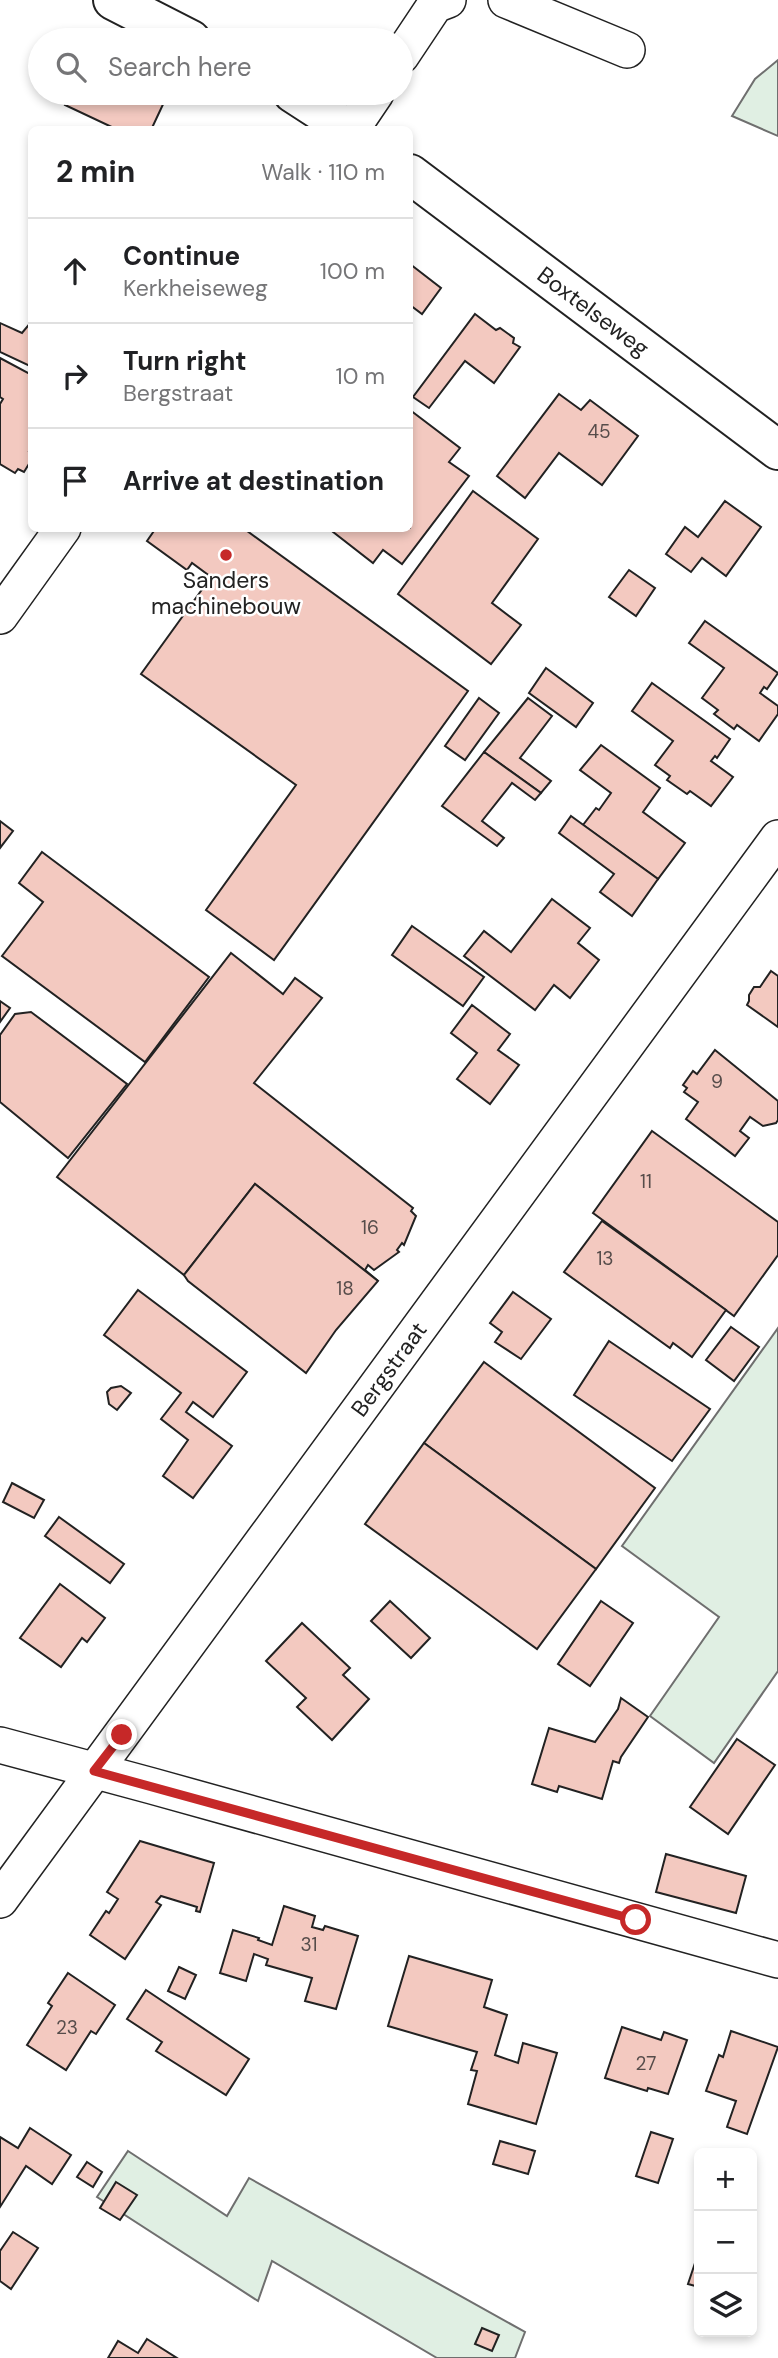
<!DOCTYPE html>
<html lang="en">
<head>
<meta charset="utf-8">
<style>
	:root { --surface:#fff; --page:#f2f2f2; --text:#202124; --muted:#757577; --line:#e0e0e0 }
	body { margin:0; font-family:"DM Sans",sans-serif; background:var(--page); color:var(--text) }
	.controls { position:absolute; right:21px; bottom:21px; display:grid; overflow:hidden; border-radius:10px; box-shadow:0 4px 10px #0003 }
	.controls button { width:63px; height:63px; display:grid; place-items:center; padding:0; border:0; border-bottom:2px solid var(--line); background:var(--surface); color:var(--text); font:35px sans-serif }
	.stop { position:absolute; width:21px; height:21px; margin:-16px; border:5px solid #c62828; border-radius:50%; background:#fff }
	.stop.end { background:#c62828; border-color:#fff; box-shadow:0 2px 7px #0008 }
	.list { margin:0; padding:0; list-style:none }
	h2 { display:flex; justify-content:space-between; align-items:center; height:91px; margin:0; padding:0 28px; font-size:30px }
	h2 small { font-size:23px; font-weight:400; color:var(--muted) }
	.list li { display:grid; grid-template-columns:46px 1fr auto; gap:21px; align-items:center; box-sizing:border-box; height:105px; padding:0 28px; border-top:2px solid var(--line) }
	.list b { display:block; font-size:26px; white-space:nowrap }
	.list p { margin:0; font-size:23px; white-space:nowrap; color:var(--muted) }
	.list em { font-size:23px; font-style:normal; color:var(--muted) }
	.icon { flex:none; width:38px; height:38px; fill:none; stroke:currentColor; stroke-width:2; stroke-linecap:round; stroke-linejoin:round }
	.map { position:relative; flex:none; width:778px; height:2358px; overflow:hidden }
	.search { position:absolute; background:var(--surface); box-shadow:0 4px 10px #0003; left:28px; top:28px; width:385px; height:77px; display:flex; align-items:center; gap:18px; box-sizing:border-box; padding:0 24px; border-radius:38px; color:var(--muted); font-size:26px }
	.panel { position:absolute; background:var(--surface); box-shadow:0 4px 10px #0003; left:28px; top:126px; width:385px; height:406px; border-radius:10px }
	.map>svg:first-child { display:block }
	.green { fill:#e0efe3; stroke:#6f6f6f; stroke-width:2 }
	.building { fill:#f3c9c0; stroke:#222; stroke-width:2 }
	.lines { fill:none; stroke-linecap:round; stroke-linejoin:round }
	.minor-casing { stroke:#222; stroke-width:38 }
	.tertiary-casing { stroke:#222; stroke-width:42 }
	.minor { stroke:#fff; stroke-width:35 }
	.tertiary { stroke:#fff; stroke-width:38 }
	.route { stroke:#c62828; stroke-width:9 }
	.poi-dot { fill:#c62828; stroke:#fff; stroke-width:2.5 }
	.labels { text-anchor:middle; stroke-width:5; stroke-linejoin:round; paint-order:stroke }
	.number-label { font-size:19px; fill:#564c4a }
	.street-label { font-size:23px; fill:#222; stroke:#fff }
	.poi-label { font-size:23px; fill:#222; stroke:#fff }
</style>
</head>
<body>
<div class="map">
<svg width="778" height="2358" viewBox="0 0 778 2358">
	<rect width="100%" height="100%" fill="#fff"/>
	<g class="green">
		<polygon points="778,60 778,136 732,116 755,79"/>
		<polygon points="778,1328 778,1671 714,1763 650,1716 719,1617 622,1546"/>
		<polygon points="128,2151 227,2216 249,2178 525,2332 515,2358 437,2358 272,2261 258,2301 97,2197"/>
	</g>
	<g class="building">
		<polygon points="71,93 154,93 166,98 151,130 118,130 65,105"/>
		<polygon points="410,264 441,288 422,314 410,305"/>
		<polygon points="475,314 496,330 500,328 514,338 513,343 520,347 494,383 465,361 429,408 413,397"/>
		<polygon points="32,321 32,367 0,352 0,323 22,333"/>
		<polygon points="0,358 32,375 32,445 29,451 32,452 32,459 24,472 18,469 15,473 0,464 0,404 3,399 0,397"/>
		<polygon points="559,394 581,410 590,400 638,436 602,485 559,453 525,498 497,476"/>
		<polygon points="410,410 460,448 449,462 469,476 402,564 383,550 373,563 328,528 410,528"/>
		<polygon points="473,491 538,539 492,603 521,625 491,664 398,594"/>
		<polygon points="725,501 761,527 726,576 702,558 691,572 666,554 685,527 698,537"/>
		<polygon points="156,528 243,528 468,691 274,960 206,910 296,785 141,674 211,577 192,563 187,570 147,541"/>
		<polygon points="629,570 655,588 636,616 609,597"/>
		<polygon points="705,621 778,673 767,689 764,687 760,693 778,706 778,714 759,741 737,725 734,729 714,714 718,710 702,698 724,668 689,643"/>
		<polygon points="546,668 593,703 576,727 529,693"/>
		<polygon points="652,683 730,739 717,758 715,756 711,761 733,777 711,806 690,791 687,794 667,780 670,776 655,765 673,741 632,711"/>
		<polygon points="479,698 499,713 465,760 445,746"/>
		<polygon points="528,698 552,716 520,758 551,781 541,793 484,752"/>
		<polygon points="601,745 660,788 643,812 685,843 658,879 583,825 596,808 599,810 611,793 580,770"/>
		<polygon points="484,752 541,793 535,800 512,783 482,821 504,838 497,846 442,806"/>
		<polygon points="571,816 658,879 632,916 600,892 614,874 559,833"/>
		<polygon points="0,821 13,831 0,848"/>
		<polygon points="42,852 209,977 145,1062 2,956 43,902 19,883"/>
		<polygon points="552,899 590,928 578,943 599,960 570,998 554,985 535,1010 464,956 484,931 511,952"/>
		<polygon points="412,926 484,977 463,1006 392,955"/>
		<polygon points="231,953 283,994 295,978 322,998 254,1083 413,1208 411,1211 416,1216 404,1245 402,1243 397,1250 399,1252 374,1270 368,1265 365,1270 378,1281 255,1184 184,1275 57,1177"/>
		<polygon points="771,971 778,976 778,1027 747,1005 749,1001 749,995 754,987 760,987"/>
		<polygon points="0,1001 10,1008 0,1022"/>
		<polygon points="472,1005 510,1034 498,1050 519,1065 490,1104 457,1079 477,1053 451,1033"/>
		<polygon points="31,1012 127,1084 68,1158 0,1102 0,1035 15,1014"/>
		<polygon points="715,1050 778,1101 778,1120 776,1123 763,1126 750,1117 740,1131 749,1138 735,1156 686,1119 698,1102 684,1092 687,1088 683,1085 693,1071 697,1074"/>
		<polygon points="652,1131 778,1222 778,1255 734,1316 593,1213"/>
		<polygon points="255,1184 378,1281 336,1330 306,1373 188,1281 184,1275"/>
		<polygon points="602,1221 726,1310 692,1357 673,1343 670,1348 564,1272"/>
		<polygon points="138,1290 247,1372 213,1417 193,1402 186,1412 232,1446 193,1498 163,1476 188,1440 161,1419 181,1393 104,1335"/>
		<polygon points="513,1292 551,1319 521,1359 495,1342 502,1332 490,1323"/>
		<polygon points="731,1327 759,1347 734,1381 706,1360"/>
		<polygon points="609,1341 710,1409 672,1461 574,1395"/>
		<polygon points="484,1362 655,1488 596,1569 424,1443"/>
		<polygon points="121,1386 131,1393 117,1410 109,1404 107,1392 111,1388"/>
		<polygon points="424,1443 596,1569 537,1649 365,1524"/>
		<polygon points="12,1483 44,1500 34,1518 3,1502"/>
		<polygon points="59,1517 124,1564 110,1583 45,1536"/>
		<polygon points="60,1584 105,1618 87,1642 82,1638 61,1667 20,1638"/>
		<polygon points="390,1601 430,1638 411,1658 371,1621"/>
		<polygon points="601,1601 633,1623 590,1686 558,1664"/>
		<polygon points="302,1623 350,1668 343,1675 369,1699 332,1740 297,1707 306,1698 266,1661"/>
		<polygon points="621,1698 648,1717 621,1757 619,1763 613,1761 602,1799 559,1786 557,1792 532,1784 549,1728 595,1742 618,1709"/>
		<polygon points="737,1739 775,1765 728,1834 690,1807"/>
		<polygon points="140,1841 214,1863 200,1912 196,1911 197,1907 161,1896 156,1902 161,1905 125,1959 90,1935 106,1911 109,1913 118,1899 107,1892"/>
		<polygon points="666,1854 746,1876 736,1913 656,1892"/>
		<polygon points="284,1906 315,1916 312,1927 323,1930 325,1926 358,1936 336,2009 305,2001 312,1978 266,1965 268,1959 254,1954 246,1981 220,1973 233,1930 259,1938 258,1940 272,1945"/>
		<polygon points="409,1956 492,1980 484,2007 507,2015 495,2055 518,2063 523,2043 557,2053 536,2124 468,2104 477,2071 471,2070 477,2052 388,2026"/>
		<polygon points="179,1967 196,1975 185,1999 168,1991"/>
		<polygon points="68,1973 115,2005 96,2034 91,2031 66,2070 27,2045 52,2006 48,2003"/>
		<polygon points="146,1990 249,2059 226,2095 156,2051 162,2042 127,2019"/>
		<polygon points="622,2027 661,2040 664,2032 687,2040 668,2094 648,2088 647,2091 605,2078"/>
		<polygon points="731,2031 778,2047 747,2134 727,2127 736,2101 706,2091 719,2055 723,2057"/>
		<polygon points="30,2128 71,2155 52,2184 26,2166 0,2207 0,2137 18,2148"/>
		<polygon points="651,2132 673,2139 658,2183 636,2176"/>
		<polygon points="500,2141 535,2151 528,2174 493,2164"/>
		<polygon points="87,2162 102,2172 93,2187 77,2177"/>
		<polygon points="116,2182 137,2195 120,2220 100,2208"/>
		<polygon points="13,2232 38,2248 11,2289 0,2281 0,2251"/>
		<polygon points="699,2251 699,2287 688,2284"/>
		<polygon points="482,2328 499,2335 492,2351 475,2344"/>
		<polygon points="147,2339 177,2358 108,2358 118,2341 138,2353"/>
	</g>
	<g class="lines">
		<defs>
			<g id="minor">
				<polyline points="506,0 627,50"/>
				<polyline points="401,56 435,5 448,0"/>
				<polyline points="351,130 376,93"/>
				<polyline points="0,616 63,528"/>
				<polyline points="0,1745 152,1786 778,1960"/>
				<path id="s1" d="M0,1900L778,838"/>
			</g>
			<g id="tertiary">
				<polyline points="113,0 191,40"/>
				<polyline points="293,93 350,130"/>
				<path id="s2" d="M410,174L778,450"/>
			</g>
		</defs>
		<use href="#minor" class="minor-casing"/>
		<use href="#tertiary" class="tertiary-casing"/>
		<use href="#minor" class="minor"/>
		<use href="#tertiary" class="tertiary"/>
	</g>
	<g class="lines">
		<polyline class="route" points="122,1735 94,1771 636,1920"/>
	</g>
	<circle class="poi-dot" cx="226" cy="555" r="7"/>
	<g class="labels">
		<g class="number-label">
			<text x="599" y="438">45</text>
			<text x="717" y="1088">9</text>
			<text x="646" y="1188">11</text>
			<text x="370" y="1234">16</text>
			<text x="605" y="1265">13</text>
			<text x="345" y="1295">18</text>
			<text x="309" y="1951">31</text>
			<text x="67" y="2034">23</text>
			<text x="646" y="2070">27</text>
		</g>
		<g class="street-label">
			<text dy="8" stroke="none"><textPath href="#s2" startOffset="229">Boxtelseweg</textPath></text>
			<text dy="8" stroke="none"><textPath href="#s1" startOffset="658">Bergstraat</textPath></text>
		</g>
		<g class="poi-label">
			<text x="226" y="588">Sanders<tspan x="226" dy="26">machinebouw</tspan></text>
		</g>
	</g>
</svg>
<div class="controls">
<button>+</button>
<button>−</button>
<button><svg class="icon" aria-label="layers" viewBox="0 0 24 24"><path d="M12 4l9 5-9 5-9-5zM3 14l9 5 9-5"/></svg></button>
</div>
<div class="stop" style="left:636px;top:1920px"></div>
<div class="stop end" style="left:122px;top:1735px"></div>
<div class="search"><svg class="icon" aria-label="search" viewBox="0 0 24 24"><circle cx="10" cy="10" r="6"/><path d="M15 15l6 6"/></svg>Search here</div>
<section class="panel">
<h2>2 min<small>Walk · 110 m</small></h2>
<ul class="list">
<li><svg class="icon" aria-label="ahead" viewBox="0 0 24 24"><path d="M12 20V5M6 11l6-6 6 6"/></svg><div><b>Continue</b><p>Kerkheiseweg</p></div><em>100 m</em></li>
<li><svg class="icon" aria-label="right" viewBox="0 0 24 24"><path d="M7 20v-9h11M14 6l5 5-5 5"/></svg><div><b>Turn right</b><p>Bergstraat</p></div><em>10 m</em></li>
<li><svg class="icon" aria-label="arrive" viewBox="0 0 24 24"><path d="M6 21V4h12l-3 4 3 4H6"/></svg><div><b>Arrive at destination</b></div></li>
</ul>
</section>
</div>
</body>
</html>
